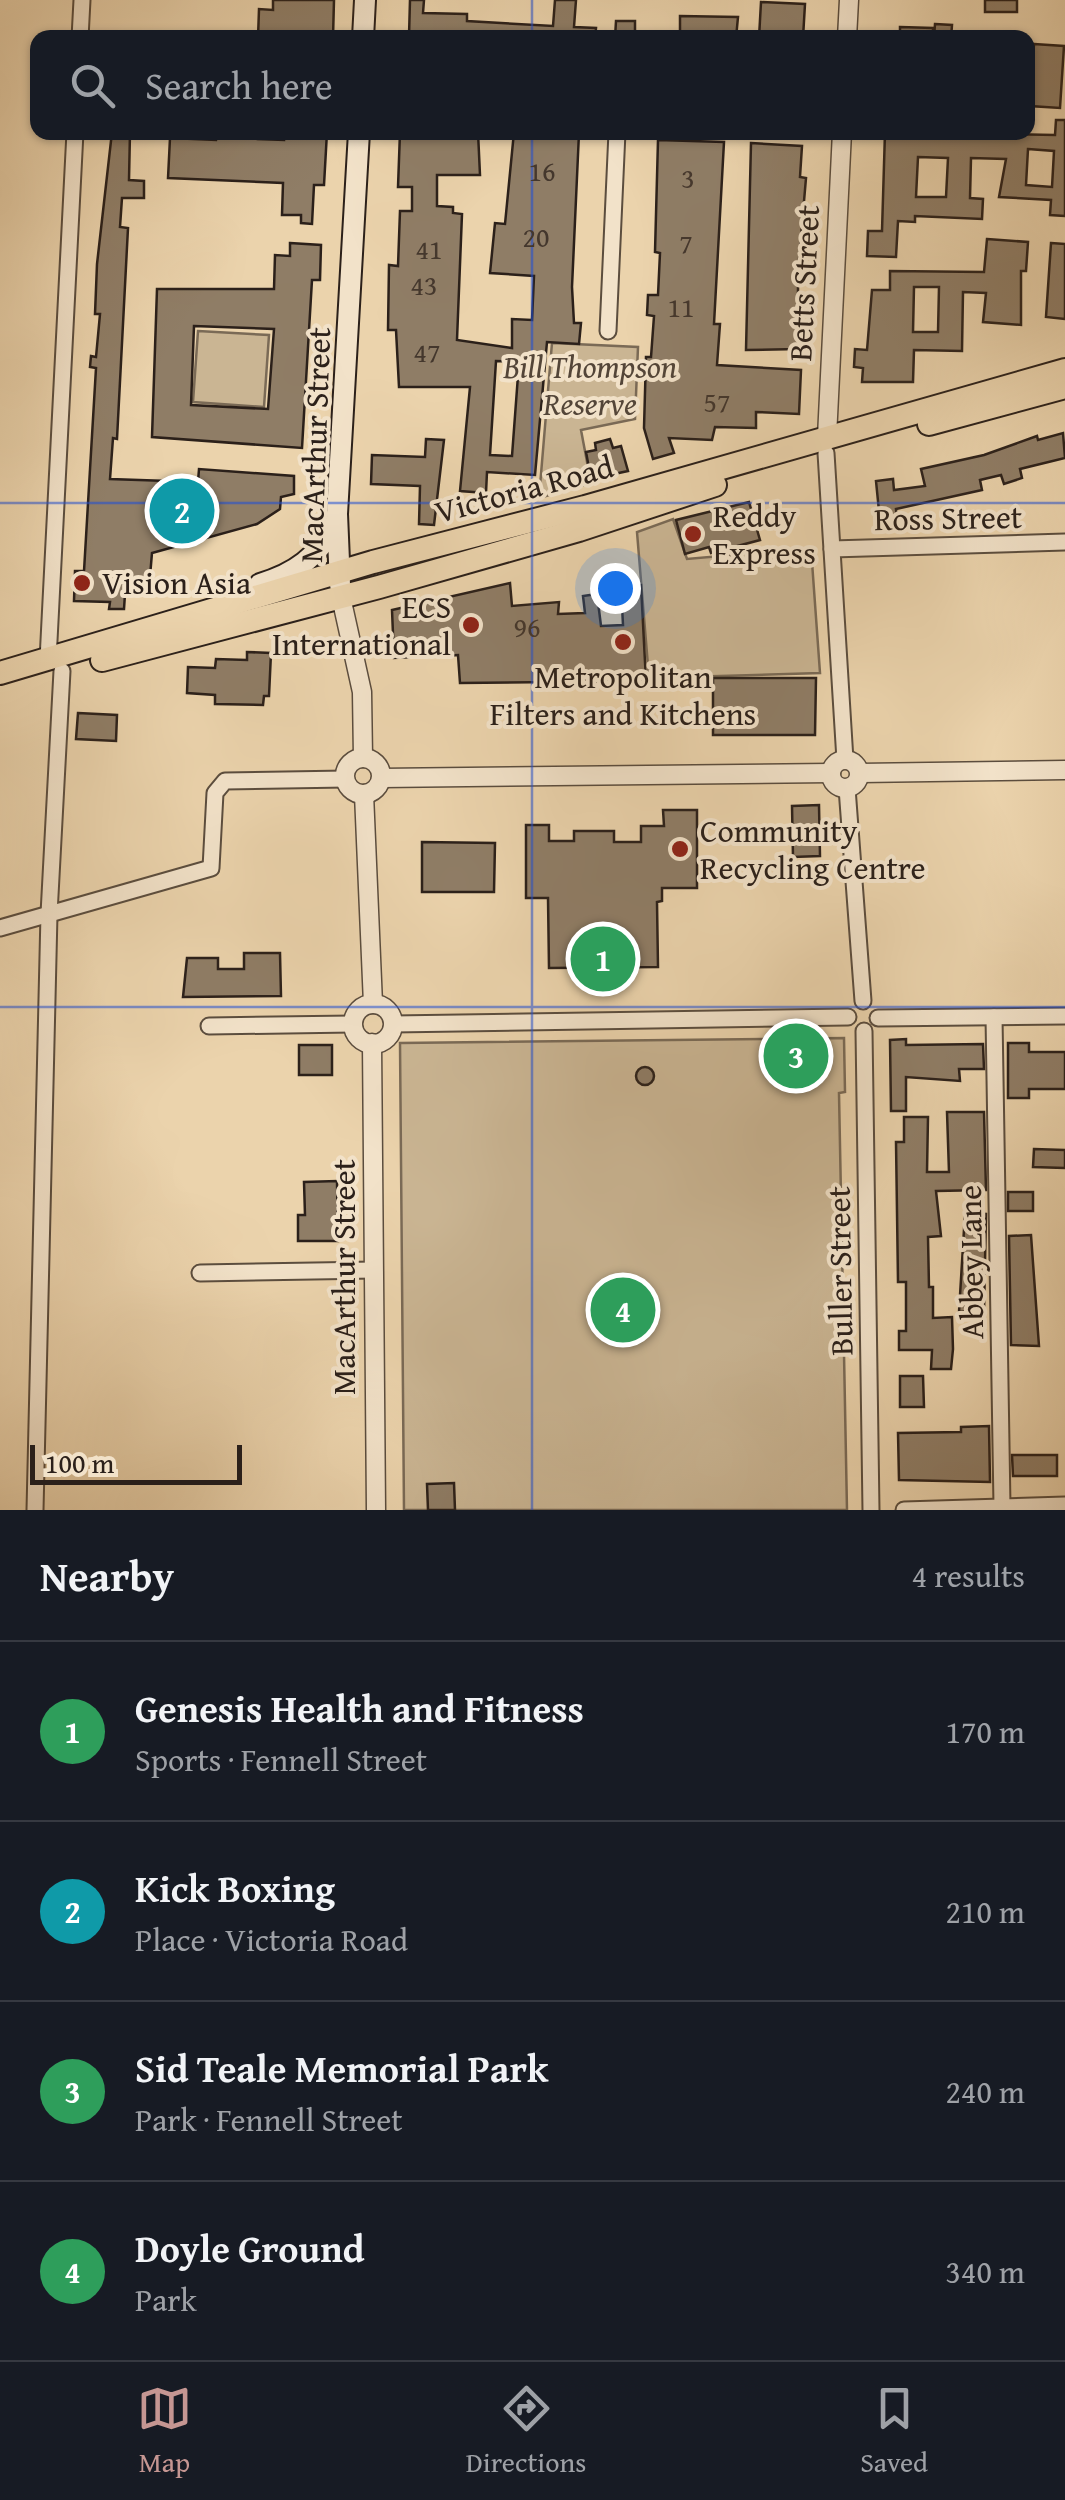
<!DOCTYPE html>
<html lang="en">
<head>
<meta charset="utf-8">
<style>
	:root { --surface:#171b24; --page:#20242c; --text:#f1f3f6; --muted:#9ea1a6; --line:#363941; --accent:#c59692 }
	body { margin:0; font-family:"Gentium Book Plus",serif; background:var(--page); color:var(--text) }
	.scale { position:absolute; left:30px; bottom:25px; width:212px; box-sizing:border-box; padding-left:10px; border:5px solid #2b201a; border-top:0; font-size:28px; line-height:35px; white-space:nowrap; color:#2b201a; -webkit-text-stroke:8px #f2e2c9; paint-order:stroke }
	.you { position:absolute; left:615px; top:588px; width:35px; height:35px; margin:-25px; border:8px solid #fff; border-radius:50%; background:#1a73e8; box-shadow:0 0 0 15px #1a73e833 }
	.badge { display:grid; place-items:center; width:65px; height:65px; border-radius:50%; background:var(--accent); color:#fff; font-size:32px; font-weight:700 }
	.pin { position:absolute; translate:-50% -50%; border:5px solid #fff; box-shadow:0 2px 10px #0006 }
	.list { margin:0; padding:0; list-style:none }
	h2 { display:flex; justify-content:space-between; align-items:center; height:130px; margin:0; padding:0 40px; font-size:42px }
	h2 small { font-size:32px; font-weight:400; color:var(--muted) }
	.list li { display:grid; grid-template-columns:65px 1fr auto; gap:30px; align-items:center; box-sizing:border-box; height:180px; padding:0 40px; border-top:2px solid var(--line) }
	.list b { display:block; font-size:38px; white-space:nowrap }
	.list p { margin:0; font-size:32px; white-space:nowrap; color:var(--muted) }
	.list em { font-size:32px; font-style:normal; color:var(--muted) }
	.icon { flex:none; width:55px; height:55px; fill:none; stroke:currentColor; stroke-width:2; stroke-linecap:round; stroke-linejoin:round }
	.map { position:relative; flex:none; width:1065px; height:1510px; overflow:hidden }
	.search { position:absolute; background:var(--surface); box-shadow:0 2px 8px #0004; left:30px; right:30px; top:30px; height:110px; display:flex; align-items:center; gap:25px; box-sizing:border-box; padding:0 35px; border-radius:20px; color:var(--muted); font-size:38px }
	.sheet { height:850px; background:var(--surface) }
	nav { display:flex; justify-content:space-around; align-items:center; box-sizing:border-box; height:140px; border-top:2px solid var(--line); background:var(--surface); font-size:28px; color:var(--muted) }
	nav a { display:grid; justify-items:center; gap:5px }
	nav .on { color:var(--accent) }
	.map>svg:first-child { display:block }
	.green { fill:#cab593; stroke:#7a6a56; stroke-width:2.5 }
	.building { fill:#8f7d66; stroke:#2b201a; stroke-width:2.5; fill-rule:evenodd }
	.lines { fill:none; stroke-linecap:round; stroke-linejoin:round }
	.minor-casing { stroke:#5b4d3e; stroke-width:19 }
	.tertiary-casing { stroke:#5b4d3e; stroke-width:21 }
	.secondary-casing { stroke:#2b201a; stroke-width:24 }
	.primary-casing { stroke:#2b201a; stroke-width:26 }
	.minor { stroke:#f2e2c9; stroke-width:15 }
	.tertiary { stroke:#f2e2c9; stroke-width:18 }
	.secondary { stroke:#f2e2c9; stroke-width:20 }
	.primary { stroke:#ebd3ac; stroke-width:22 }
	.grid { fill:none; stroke:#1d4ed8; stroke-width:2.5; stroke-opacity:0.55 }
	.poi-dot { fill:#8f2418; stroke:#f2e2c9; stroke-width:4 }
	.labels { text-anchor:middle; stroke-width:8; stroke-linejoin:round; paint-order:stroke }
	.number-label { font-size:28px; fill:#44372d }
	.street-label { font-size:32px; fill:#2b201a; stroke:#f2e2c9 }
	.park-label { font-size:32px; font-style:italic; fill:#534538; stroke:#f2e2c9 }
	.poi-label { font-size:32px; fill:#2b201a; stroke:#f2e2c9; text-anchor:start }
</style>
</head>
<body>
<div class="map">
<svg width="1065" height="1510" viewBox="0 0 1065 1510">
	<rect width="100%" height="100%" fill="#ebd3ac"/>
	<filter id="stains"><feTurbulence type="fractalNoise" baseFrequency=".002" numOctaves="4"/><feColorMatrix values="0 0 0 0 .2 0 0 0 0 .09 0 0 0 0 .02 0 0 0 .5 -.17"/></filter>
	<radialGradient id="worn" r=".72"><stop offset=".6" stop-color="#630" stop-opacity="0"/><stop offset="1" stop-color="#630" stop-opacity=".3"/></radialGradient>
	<g class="green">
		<polygon points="198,331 269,335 264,407 193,402"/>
		<polygon points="552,343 638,347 635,419 581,430 591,483 539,498"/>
		<polygon points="673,519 687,559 811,548 820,673 649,678 637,532"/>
		<polygon points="844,1038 845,1092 839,1093 847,1510 404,1510 400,1043"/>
	</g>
	<g class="building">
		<polygon points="273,0 334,0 333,38 258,38 259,9 273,10"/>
		<polygon points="410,0 424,0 423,13 467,14 467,21 553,26 555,0 576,0 574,27 596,28 595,38 409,36"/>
		<rect x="985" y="0" width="32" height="12"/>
		<polygon points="761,2 805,4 803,38 759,38"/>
		<polygon points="680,16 738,17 736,38 680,38"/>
		<polygon points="616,21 635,21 635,38 615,38"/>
		<polygon points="935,24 952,25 951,38 934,38"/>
		<polygon points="900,27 933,28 933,38 900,38"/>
		<polygon points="1034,44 1064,46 1060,108 1030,106"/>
		<path d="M1056,120H1065V216L1050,215L1051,200L999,197L1006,159L971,158L970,198L983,199L982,219L915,216V222L898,221L896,257L867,256L868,231H882L885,132L1055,135ZM1028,149L1054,151L1052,187L1026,185ZM918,157L948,158L946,197H916Z"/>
		<polygon points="112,132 130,132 129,180 144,181 144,198 122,198 120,227 128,228 117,439 113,438 110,479 198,482 199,469 294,476 294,494 281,497 280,509 257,524 152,553 149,588 125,594 124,609 109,609 110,602 74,601 75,571 84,571 96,368 90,367 91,356 96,357 100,314 95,314 97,264"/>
		<polygon points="217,132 259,132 258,139 284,140 284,132 327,132 324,185 314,185 312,224 301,223 301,215 282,215 283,183 168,178 170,138 216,140"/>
		<path d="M400,132H478L480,175H437V206L453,207V213L462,214L457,340L512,348V319L532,320L534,276L490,273L495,223L505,224L514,132L579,133L572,287L574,323H581L579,344L547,342L535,475L487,472L486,493L460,491L470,387H399L396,330H388L389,265L398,266L400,211H412V187H398ZM496,361L519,362L512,456L490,455Z"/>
		<polygon points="658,140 724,142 714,324 720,324 717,365 801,370 799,414 756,412 756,428 715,427 712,440 669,438 674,453 653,459 644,428 646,357 651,357 654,316 647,315 648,295 658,295 660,253 655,252"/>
		<polygon points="751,143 802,146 800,177 806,178 798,271 798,349 746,350"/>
		<path d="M987,239L1028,242L1026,271H1021V325L983,322L986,293L963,292L962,351L914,350L913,382H862L863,368L854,367L855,349L867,350L872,290H890V271L984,272ZM914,287H939L938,332H913Z"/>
		<path d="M290,243L321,245L320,280H312L302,448L152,437L157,289H274L275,255L290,256ZM194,326L274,329L268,409L191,405Z"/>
		<polygon points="1051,243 1065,244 1065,319 1046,317"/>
		<polygon points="1063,433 1065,458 1020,469 1022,478 1004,484 1001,475 980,480 982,490 896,509 897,519 880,521 876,481 893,479 894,490 925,486 921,469 984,455 1037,436 1038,440"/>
		<polygon points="426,439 444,440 434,525 419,524 420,486 371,484 372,455 425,457"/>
		<polygon points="610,439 613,448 621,446 628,471 591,479 586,452 596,450 595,443"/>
		<polygon points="749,502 760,540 711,553 709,547 685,554 676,520"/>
		<polygon points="510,583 512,606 559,602 558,614 585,613 583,596 597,594 601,626 623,625 621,587 641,585 646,681 460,683 458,655 394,658 392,610"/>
		<polygon points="247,652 271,653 269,696 264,696 263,705 215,704 215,695 187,693 188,667 215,668 216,659 247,660"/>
		<polygon points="713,678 816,678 815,735 713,735"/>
		<polygon points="78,713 117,715 116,741 76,739"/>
		<polygon points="819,805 820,856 793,857 792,806"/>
		<polygon points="663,810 697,810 697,888 662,888 662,901 657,902 658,967 549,968 548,898 526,898 526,825 549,825 549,841 574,841 574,831 614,831 614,842 641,842 641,826 664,826"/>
		<polygon points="422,842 495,843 494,892 422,892"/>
		<polygon points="244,953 280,953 281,996 183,997 187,958 218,958 218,969 244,969"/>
		<polygon points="906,1039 906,1045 983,1044 984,1069 959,1069 960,1081 906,1077 906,1111 891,1111 890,1040"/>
		<polygon points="1008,1043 1029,1043 1029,1052 1065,1052 1065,1089 1029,1089 1029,1098 1008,1098"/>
		<rect x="299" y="1045" width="33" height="30"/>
		<circle cx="645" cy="1076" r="9"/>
		<polygon points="947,1112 984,1112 986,1190 936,1191 941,1236 928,1237 929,1287 933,1287 933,1318 952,1317 953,1349 951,1369 931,1369 932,1350 899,1350 899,1331 906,1331 906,1282 898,1282 896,1142 904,1142 904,1117 928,1117 927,1172 949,1172"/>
		<polygon points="1034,1149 1065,1150 1065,1168 1033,1167"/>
		<polygon points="337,1181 338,1241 298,1241 298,1215 305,1215 304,1182"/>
		<rect x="1008" y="1192" width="25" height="19"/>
		<polygon points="965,1213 986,1214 984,1311 959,1312"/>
		<polygon points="1031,1235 1039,1346 1011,1345 1009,1236"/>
		<polygon points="900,1376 923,1376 924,1407 900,1407"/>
		<polygon points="989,1426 990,1482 899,1480 898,1433 961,1432 961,1427"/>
		<polygon points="1012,1455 1057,1455 1057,1476 1013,1476"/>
		<polygon points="454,1483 455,1510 428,1510 427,1484"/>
	</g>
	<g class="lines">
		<defs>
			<g id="minor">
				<polyline points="80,38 82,0"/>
				<polyline points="608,331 617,132"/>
				<polyline points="826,453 845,760"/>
				<polyline points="832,549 1065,542"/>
				<polyline points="48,660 75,132"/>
				<polyline points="847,788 863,1001"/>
				<polyline points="0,928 211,868 215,793 225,781 346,779"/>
				<polyline points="994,1017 1002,1506"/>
				<polyline points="878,1018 1065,1016"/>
				<polyline points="393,1024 848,1017"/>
				<polyline points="209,1026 353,1024"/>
				<polyline points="864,1031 871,1510"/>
				<polyline points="200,1273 374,1270"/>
				<polyline points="35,1510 49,914 62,671"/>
				<polyline points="904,1510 1065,1505"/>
			</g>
			<g id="tertiary">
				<polyline points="847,38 849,0"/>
				<polyline points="827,437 842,132"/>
				<polyline points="341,597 362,692 363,758"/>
				<circle cx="363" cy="776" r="18"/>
				<circle cx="845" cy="774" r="14"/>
				<polyline points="860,773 1065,770"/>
				<polyline points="381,778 831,773"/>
				<polyline points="364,794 373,1004"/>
				<circle cx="373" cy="1024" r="20"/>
				<polyline points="372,1043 376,1510"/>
			</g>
			<g id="secondary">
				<polyline points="363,38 365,0"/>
				<path d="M260,584C294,574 319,557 335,523"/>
				<polyline points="340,585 337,514 359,132"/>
			</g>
			<g id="primary">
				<polyline points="929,424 1065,387"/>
				<polyline points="102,660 379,587 579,530 715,485"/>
				<polyline points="0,673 373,562 585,507 1065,370"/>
			</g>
		</defs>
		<use href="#minor" class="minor-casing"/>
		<use href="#tertiary" class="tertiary-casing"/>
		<use href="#secondary" class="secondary-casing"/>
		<use href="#primary" class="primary-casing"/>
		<use href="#minor" class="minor"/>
		<use href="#tertiary" class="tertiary"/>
		<use href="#secondary" class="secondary"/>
		<use href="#primary" class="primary"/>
	</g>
	<path class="grid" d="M532,0V38M532,132V1510M0,503H1065M0,1007H1065"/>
	<g class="poi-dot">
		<circle cx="693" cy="534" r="10"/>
		<circle cx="82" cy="583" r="10"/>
		<circle cx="471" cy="625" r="10"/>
		<circle cx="623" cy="642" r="10"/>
		<circle cx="680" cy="849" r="10"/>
	</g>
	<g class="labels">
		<g class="number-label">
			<text x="542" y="181">16</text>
			<text x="688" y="188">3</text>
			<text x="536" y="247">20</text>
			<text x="686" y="253">7</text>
			<text x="429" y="259">41</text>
			<text x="424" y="295">43</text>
			<text x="681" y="317">11</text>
			<text x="427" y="362">47</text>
			<text x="717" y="412">57</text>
			<text x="527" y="637">96</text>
		</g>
		<g class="street-label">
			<text transform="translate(804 283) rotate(-87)" y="11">Betts Street</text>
			<text transform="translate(315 445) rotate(-88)" y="11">MacArthur Street</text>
			<text transform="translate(524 489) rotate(-15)" y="11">Victoria Road</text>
			<text transform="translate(948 518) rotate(-1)" y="11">Ross Street</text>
			<text transform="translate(971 1262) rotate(-91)" y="11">Abbey Lane</text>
			<text transform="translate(840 1271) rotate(-91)" y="11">Buller Street</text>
			<text transform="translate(344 1277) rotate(-90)" y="11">MacArthur Street</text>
		</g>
		<g class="park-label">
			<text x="590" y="378">Bill Thompson<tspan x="590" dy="37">Reserve</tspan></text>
		</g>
		<g class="poi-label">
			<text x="713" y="527">Reddy<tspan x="713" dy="37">Express</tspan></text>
			<text x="102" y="594">Vision Asia</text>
			<text x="451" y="618" text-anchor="end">ECS<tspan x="451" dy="37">International</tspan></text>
			<text x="623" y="688" text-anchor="middle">Metropolitan<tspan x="623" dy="37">Filters and Kitchens</tspan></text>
			<text x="700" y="842">Community<tspan x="700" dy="37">Recycling Centre</tspan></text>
		</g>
	</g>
	<rect width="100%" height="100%" filter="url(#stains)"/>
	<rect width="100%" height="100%" fill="url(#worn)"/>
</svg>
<div class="scale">100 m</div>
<div class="you"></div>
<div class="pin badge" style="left:603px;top:959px;background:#2e9e5b">1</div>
<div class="pin badge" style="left:182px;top:511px;background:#0f9aa8">2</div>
<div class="pin badge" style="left:796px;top:1056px;background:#2e9e5b">3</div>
<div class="pin badge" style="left:623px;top:1310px;background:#2e9e5b">4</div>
<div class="search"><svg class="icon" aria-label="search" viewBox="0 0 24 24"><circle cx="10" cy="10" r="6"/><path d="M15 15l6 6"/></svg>Search here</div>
</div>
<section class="sheet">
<h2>Nearby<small>4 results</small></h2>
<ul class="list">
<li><span class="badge" style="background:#2e9e5b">1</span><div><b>Genesis Health and Fitness</b><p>Sports · Fennell Street</p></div><em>170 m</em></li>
<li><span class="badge" style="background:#0f9aa8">2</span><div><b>Kick Boxing</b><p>Place · Victoria Road</p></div><em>210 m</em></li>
<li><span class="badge" style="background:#2e9e5b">3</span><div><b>Sid Teale Memorial Park</b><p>Park · Fennell Street</p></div><em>240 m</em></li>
<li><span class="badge" style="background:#2e9e5b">4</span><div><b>Doyle Ground</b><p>Park</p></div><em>340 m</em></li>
</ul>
</section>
<nav>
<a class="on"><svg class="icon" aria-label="map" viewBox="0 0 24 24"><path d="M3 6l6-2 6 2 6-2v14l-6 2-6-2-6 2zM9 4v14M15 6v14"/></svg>Map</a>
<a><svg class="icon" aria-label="directions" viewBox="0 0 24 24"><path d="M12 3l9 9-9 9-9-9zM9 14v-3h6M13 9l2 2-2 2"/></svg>Directions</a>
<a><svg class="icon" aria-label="saved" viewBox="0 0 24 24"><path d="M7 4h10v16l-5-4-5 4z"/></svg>Saved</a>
</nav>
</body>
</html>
